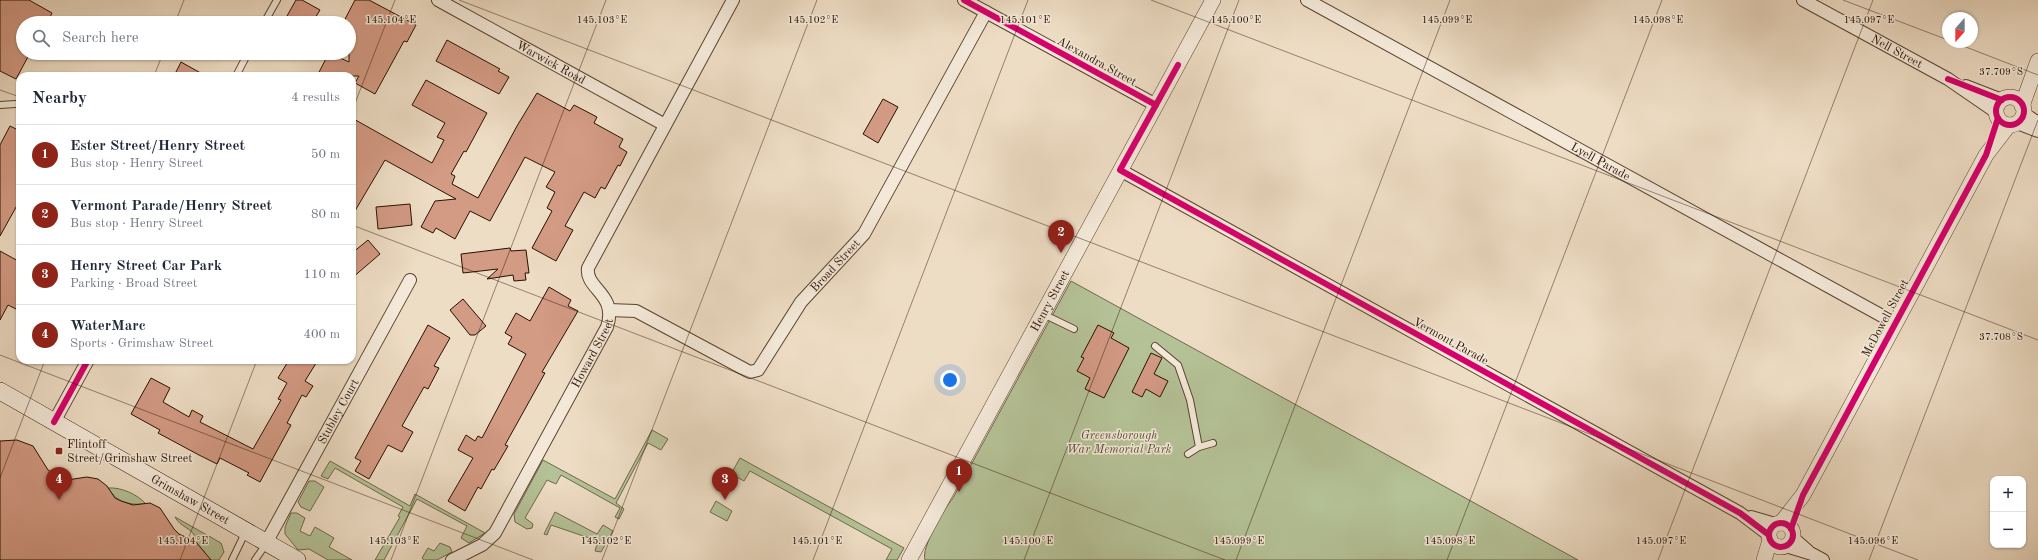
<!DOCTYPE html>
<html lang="en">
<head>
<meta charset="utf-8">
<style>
	:root { --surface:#fff; --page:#f2f2f3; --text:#1f2937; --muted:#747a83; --line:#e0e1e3; --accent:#8f2418 }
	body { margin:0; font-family:"Old Standard TT",serif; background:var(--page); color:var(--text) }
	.controls { position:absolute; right:12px; bottom:12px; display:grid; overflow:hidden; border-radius:8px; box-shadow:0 1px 3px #0004 }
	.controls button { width:36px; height:36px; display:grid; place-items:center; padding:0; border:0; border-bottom:1px solid var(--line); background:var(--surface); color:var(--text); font:20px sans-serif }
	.compass { position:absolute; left:1942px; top:12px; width:36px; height:36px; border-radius:50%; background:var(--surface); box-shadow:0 1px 3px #0004; rotate:201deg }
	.you { position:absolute; left:950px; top:380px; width:14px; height:14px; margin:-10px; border:3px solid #fff; border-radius:50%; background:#1a73e8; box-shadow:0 0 0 6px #1a73e833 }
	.badge { display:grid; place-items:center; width:26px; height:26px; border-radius:50%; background:var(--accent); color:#fff; font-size:13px; font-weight:700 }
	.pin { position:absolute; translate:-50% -33px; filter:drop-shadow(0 1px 2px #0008) }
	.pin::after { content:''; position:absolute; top:21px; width:14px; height:12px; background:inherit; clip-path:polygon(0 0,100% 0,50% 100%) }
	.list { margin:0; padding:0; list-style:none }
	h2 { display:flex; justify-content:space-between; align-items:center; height:52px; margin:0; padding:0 16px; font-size:17px }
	h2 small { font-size:13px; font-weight:400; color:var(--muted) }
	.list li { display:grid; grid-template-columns:26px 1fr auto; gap:12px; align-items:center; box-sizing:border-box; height:60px; padding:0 16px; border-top:1px solid var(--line) }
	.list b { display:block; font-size:15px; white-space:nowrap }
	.list p { margin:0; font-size:13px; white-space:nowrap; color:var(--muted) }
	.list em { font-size:13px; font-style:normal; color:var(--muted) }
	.icon { flex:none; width:22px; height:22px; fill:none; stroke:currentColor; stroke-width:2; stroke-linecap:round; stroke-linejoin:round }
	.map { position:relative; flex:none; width:2038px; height:560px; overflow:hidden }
	.search { position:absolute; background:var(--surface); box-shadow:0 1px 3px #0004; left:16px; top:16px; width:340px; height:44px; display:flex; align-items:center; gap:10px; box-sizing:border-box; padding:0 14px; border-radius:22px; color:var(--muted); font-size:15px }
	.panel { position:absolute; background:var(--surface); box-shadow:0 1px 3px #0004; left:16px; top:72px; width:340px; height:292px; border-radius:12px }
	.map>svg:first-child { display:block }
	.green { fill:#b5c297; stroke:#6f694c }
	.building { fill:#d39a84; stroke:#291000 }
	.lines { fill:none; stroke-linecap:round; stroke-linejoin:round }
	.service-casing { stroke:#5a4331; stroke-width:8 }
	.minor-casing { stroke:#5a4331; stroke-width:14 }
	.tertiary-casing { stroke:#5a4331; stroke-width:16 }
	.secondary-casing { stroke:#291000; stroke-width:18 }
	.service { stroke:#f4e9d9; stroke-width:6 }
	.minor { stroke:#f4e9d9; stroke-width:12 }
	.tertiary { stroke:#f4e9d9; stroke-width:15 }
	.secondary { stroke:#f4e9d9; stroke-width:17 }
	.cycleway-casing { stroke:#f4e9d9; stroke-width:8 }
	.cycleway { stroke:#d6006c; stroke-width:6 }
	.ticks { fill:none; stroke:#291000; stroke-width:1; stroke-opacity:0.45 }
	.poi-dot { fill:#8f2418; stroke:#f4e9d9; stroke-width:1.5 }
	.labels { text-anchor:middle; stroke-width:3; stroke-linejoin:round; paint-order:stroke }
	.street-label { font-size:12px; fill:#291000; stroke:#f4e9d9 }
	.park-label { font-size:12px; font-style:italic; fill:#5a4e35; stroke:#f4e9d9 }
	.poi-label { font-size:12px; fill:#291000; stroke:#f4e9d9; text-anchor:start }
	.ticks-label { font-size:10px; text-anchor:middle; fill:#291000; stroke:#f4e9d9; stroke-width:3; stroke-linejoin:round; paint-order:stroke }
</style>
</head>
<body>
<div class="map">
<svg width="2038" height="560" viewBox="0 0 2038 560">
	<rect width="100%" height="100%" fill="#eeddc5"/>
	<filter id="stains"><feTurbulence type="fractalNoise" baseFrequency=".005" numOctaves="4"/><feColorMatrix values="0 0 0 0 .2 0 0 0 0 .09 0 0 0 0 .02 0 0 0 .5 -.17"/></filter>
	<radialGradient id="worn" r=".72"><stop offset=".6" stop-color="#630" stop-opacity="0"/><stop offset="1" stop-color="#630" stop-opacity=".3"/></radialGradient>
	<g class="green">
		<path d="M1071,281L1578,560H925C921,547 944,509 953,498Z"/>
		<polygon points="652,430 668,439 661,450 648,443 616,503 624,509 619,519 615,517 620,508 561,475 556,484 547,480 525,518 533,524 532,528 527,529 515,522 514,514 543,460 615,499"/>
		<polygon points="740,458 904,548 897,560 886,560 892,549 750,471 744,481 731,474"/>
		<polygon points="330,461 410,506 415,494 485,533 469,543 461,538 467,526 417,499 384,560 375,560 400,517 398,516 403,507 335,468 328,479 321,476"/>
		<polygon points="309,481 315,481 324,487 310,511 301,507 298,502"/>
		<path d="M108,488C121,487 137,494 146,504C130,505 117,503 108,488Z"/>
		<polygon points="716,501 732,511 727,521 710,512"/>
		<polygon points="555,512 597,534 603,525 613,531 601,552 595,551 598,541 551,525 547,535 544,534"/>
		<polygon points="291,513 297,513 305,518 300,531 310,536 315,527 334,538 329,547 352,560 328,560 309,549 298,550 285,534 285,527"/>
		<path d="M175,517L221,543L224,552L219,560H207L204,551L193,541L195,537C192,528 180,527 175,517Z"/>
		<polygon points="440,543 450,547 452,552 437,560 424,560 422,558 428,548 434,551"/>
	</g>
	<g class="building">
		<polygon points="0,0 29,0 52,13 47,23 23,23 23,53 30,53 16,79 0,71"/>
		<polygon points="296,0 302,0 320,10 312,23 283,23"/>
		<polygon points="355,0 369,0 416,25 407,42 404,41 375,94 355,83 359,76 317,76 329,53 349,62 349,23 343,23"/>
		<polygon points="447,40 500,69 498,71 509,77 499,94 436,61"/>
		<polygon points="181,62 206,76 174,76"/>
		<polygon points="426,80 487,113 466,152 464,151 451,174 455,176 452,184 478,198 517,126 537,93 570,111 574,105 597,117 594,123 623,139 619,147 627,152 620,166 618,165 605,189 601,187 595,198 584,192 565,226 573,230 556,261 532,248 552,211 547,208 555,192 546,187 555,172 525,157 490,221 470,211 455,239 436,228 433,233 421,227 435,201 456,199 385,160 352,216 352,118 432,163 444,140 437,137 445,123 412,105"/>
		<polygon points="883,99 898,107 878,143 863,134"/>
		<polygon points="10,126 20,131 20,200 0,236 0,145"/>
		<polygon points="410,204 412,225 378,229 376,207"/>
		<polygon points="368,240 380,254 352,278 352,253"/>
		<polygon points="510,248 511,251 526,250 529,273 525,273 526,280 514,281 513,275 487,279 498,269 463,273 461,254"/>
		<polygon points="0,251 20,262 20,311 8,305 0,320"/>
		<polygon points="549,287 571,300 568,306 578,311 542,372 545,373 505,445 508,446 494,470 492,469 481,489 478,487 465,511 448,501 473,458 458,450 466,435 475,441 478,436 482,438 526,354 508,344 512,337 505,333 516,313 530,321"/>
		<polygon points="463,299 486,326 475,335 470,335 450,310"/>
		<polygon points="428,325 450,338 434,366 439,368 428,389 424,387 402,426 413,432 402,452 388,445 369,479 355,471 361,461 355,458"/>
		<polygon points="1098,325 1114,333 1111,338 1129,348 1104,398 1085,389 1090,378 1077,371 1084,358 1081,357"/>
		<polygon points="1151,353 1162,358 1154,374 1168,381 1160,397 1146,389 1142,397 1132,392"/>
		<polygon points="289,360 318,360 305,381 313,386 306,397 302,395 287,423 291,425 260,482 247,475 249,473 220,458 217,464 199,455 158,433 160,430 131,414 151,378 170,388 163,402 189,417 192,410 203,416 200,422 253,449 281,400 278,399 287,383 278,378"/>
		<polygon points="17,440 33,446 48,470 59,478 67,480 87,477 98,479 107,486 115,498 121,501 133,505 150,503 160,508 174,529 179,534 196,542 211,560 0,560 0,441"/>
	</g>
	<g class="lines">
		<defs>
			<g id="service">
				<polyline points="264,23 277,0"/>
				<polyline points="236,76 248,53"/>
				<polyline points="0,105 15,104"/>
				<polyline points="1043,314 1074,329"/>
				<polyline points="1155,346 1178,365 1190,400 1199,447"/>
				<polyline points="1188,454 1199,447 1213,443"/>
				<polyline points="232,560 245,533"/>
				<polyline points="255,560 266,544"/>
			</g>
			<g id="minor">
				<path id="s1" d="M438,0L665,125"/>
				<polyline points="964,0 1156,105"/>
				<path id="s2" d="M1307,0L1895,323"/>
				<path id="s3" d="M1803,0L1948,79L1996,112"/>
				<polyline points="1966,86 2002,100"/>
				<polyline points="2023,113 2038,123"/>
				<polyline points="2017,123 2038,131"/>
				<polyline points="1120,170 1740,513 1769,535"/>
				<path id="s4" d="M609,310L636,311L746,370L750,372L758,370L801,302L864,234L986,12"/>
				<polyline points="54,422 88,360"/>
				<polyline points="1751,517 1775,524"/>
				<polyline points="1792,537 1808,551"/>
				<path id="s5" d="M266,543L410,280"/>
				<polyline points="1786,546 1812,554 1823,560"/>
				<path id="s6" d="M452,560L482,545L495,533L607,327C618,294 585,289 588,268L733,0"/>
			</g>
			<g id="tertiary">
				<circle cx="2010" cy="111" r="14"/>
				<polyline points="2022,106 2038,61"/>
				<polyline points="1781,523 1803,495 1986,155 2009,125"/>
				<circle cx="1781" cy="535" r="12"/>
				<path id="s7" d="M909,560L1213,0"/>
				<polyline points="1764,560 1770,540"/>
			</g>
			<g id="secondary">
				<path id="s8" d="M0,391L297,560"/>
			</g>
		</defs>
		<use href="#service" class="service-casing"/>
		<use href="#minor" class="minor-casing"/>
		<use href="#tertiary" class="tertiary-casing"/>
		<use href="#secondary" class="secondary-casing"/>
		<use href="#service" class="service"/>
		<use href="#minor" class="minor"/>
		<use href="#tertiary" class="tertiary"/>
		<use href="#secondary" class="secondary"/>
		<defs>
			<g id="cycleway">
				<polyline points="964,0 1156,105"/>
				<polyline points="1178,65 1120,170 1740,513 1769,535"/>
				<polyline points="1948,79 2002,100"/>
				<circle cx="2010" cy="111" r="14"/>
				<polyline points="54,422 88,360"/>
				<circle cx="1781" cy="535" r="12"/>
				<polyline points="1791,529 1803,495 1986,155 1998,118"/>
			</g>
		</defs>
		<use href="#cycleway" class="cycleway-casing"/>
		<use href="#cycleway" class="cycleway"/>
	</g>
	<path class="ticks" d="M459,0L1918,560M1151,0L2038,340M1843,0L1948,40M175,23L184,0M1953,42L2038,75M154,76L163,53M0,90L20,97M352,111L395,0M352,225L1225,560M0,355L533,560M0,478L45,360M180,560L257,360M391,560L606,0M602,560L817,0M813,560L1028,0M1024,560L1239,0M1236,560L1450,0M1447,560L1662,0M1658,560L1873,0M1869,560L2038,120"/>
	<rect class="poi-dot" x="55" y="447" width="8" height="8" rx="2"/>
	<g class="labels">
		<g class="street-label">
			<text dy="4" stroke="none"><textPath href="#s3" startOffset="107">Nell Street</textPath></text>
			<text transform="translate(1097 61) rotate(29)" y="4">Alexandra Street</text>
			<text dy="4" stroke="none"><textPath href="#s1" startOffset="129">Warwick Road</textPath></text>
			<text dy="4" stroke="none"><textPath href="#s2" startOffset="335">Lyell Parade</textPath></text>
			<text dy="4" stroke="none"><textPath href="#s4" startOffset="295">Broad Street</textPath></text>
			<text dy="4" stroke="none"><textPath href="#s7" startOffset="295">Henry Street</textPath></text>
			<text transform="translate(1885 318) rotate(-62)" y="4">McDowell Street</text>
			<text transform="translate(1451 341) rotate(29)" y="4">Vermont Parade</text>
			<text dy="4" stroke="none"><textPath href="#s6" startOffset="256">Howard Street</textPath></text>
			<text dy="4" stroke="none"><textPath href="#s5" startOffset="150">Stubley Court</textPath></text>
			<text dy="4" stroke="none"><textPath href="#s8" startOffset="219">Grimshaw Street</textPath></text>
		</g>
		<g class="park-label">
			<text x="1119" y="439">Greensborough<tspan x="1119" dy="14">War Memorial Park</tspan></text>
		</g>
		<g class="poi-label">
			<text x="67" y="448">Flintoff<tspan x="67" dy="14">Street/Grimshaw Street</tspan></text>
		</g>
	</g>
	<g class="ticks-label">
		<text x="1869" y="23">145.097°E</text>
		<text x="391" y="23">145.104°E</text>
		<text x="602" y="23">145.103°E</text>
		<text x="813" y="23">145.102°E</text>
		<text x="1025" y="23">145.101°E</text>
		<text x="1236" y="23">145.100°E</text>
		<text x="1447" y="23">145.099°E</text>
		<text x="1658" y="23">145.098°E</text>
		<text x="2001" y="75">37.709°S</text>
		<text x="2001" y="340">37.708°S</text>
		<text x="183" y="544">145.104°E</text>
		<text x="394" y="544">145.103°E</text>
		<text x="606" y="544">145.102°E</text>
		<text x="817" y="544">145.101°E</text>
		<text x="1028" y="544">145.100°E</text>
		<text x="1239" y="544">145.099°E</text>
		<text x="1450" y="544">145.098°E</text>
		<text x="1661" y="544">145.097°E</text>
		<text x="1873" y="544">145.096°E</text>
	</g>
	<rect width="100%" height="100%" filter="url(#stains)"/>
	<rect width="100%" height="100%" fill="url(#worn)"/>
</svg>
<div class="controls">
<button>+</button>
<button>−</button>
</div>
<svg class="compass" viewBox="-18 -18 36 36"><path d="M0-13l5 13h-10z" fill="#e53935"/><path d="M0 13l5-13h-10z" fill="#747a83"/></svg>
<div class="you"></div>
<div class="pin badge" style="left:959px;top:492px">1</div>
<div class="pin badge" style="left:1061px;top:253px">2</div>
<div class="pin badge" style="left:725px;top:500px">3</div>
<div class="pin badge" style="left:59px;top:500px">4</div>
<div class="search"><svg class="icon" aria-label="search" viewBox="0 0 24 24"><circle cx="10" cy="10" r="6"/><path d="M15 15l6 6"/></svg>Search here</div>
<section class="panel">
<h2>Nearby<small>4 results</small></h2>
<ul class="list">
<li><span class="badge">1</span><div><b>Ester Street/Henry Street</b><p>Bus stop · Henry Street</p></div><em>50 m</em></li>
<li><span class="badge">2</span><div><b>Vermont Parade/Henry Street</b><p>Bus stop · Henry Street</p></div><em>80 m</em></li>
<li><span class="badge">3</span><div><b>Henry Street Car Park</b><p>Parking · Broad Street</p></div><em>110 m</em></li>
<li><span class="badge">4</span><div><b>WaterMarc</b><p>Sports · Grimshaw Street</p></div><em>400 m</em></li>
</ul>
</section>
</div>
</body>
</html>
